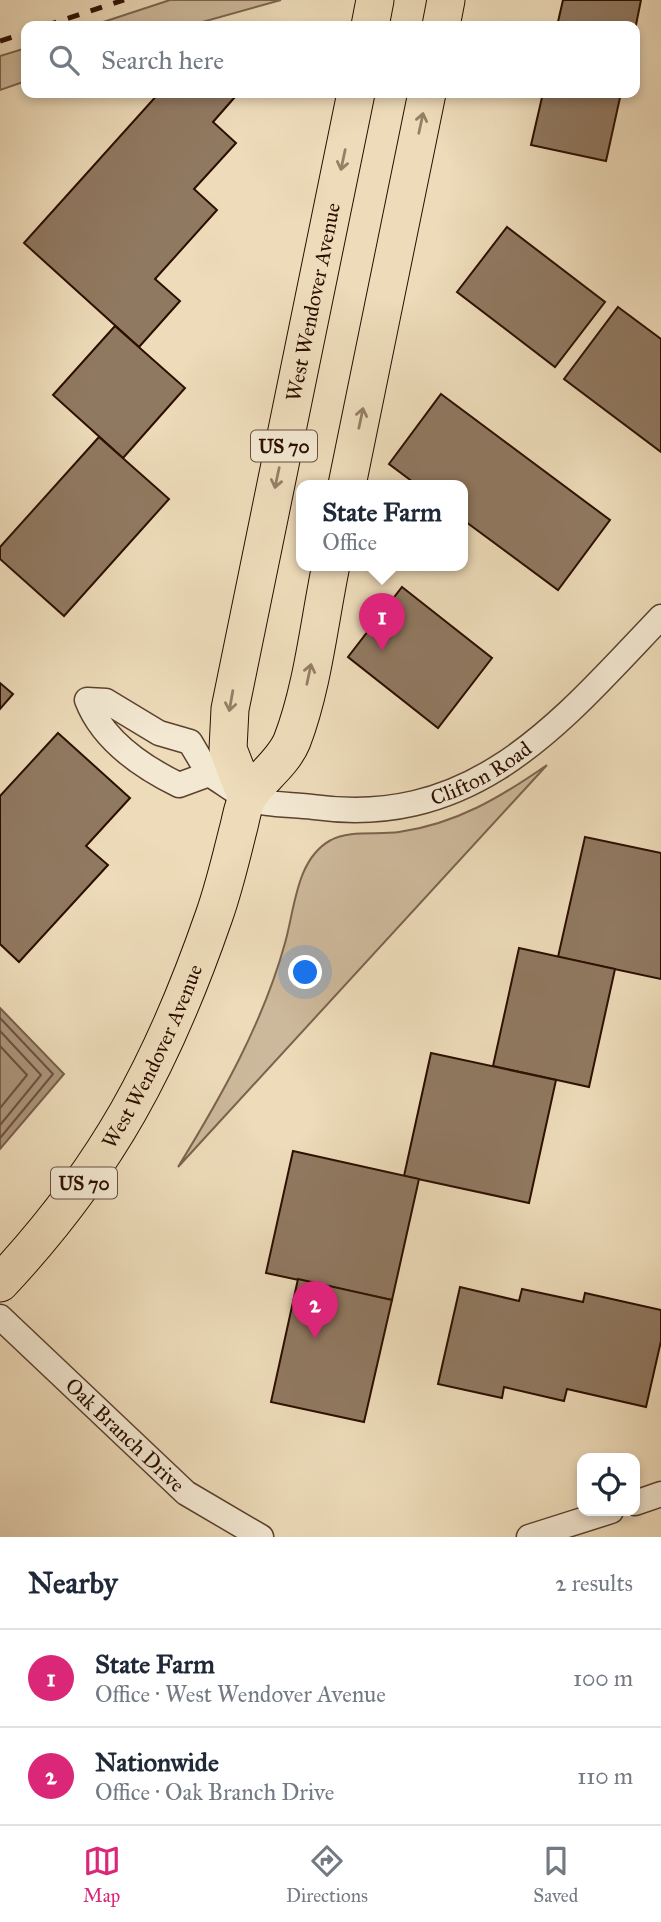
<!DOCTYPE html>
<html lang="en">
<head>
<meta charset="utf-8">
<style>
	:root { --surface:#fff; --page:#f2f2f3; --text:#1f2937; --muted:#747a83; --line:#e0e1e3; --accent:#db2777 }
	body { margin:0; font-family:"IM FELL Great Primer",serif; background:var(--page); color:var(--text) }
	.controls { position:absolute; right:21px; bottom:21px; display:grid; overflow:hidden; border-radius:14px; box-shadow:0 4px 10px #0003 }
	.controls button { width:63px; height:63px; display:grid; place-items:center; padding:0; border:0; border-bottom:2px solid var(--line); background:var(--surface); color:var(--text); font:35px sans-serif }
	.you { position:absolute; left:306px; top:973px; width:24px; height:24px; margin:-18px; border:5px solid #fff; border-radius:50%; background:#1a73e8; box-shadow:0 0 0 10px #1a73e833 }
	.badge { display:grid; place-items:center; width:46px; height:46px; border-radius:50%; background:var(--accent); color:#fff; font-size:23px; font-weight:700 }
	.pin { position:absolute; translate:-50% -58px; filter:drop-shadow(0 2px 4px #0008) }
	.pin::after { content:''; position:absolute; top:37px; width:24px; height:21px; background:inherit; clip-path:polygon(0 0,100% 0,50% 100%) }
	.popup { position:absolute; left:296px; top:480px; width:172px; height:91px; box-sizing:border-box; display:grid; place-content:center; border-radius:14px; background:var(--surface); filter:drop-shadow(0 2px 5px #0005); font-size:23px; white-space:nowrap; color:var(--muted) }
	.popup b { font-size:26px; color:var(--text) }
	.popup::after { content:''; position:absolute; left:50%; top:100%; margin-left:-14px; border:14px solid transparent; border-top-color:var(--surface) }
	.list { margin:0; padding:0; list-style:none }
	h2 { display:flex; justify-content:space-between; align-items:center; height:91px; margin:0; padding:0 28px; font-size:30px }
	h2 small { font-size:23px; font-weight:400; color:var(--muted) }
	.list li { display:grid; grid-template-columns:46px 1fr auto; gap:21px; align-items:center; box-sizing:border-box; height:98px; padding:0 28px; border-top:2px solid var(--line) }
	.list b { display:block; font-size:26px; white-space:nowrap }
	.list p { margin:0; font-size:23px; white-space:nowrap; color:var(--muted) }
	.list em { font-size:23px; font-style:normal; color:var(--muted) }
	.icon { flex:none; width:38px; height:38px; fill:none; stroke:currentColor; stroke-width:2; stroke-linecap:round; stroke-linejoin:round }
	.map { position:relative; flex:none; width:661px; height:1537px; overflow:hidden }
	.search { position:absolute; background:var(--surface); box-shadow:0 4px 10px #0003; left:21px; right:21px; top:21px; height:77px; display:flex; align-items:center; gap:18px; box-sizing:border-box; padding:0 24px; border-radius:14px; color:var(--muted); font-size:26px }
	.sheet { height:287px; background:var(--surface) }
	nav { display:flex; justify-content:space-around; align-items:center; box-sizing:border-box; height:98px; border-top:2px solid var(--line); background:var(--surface); font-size:19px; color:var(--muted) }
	nav a { display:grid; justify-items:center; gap:4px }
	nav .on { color:var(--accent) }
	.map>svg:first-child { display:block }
	.green { fill:#ccb89a; stroke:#7c634e; stroke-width:2 }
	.water { fill:#ab957a; stroke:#785f4a; stroke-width:2 }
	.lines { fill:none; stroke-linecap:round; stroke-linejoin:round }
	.shore { stroke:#6c523e; stroke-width:2 }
	.building { fill:#907961; stroke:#2c0e01; stroke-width:2 }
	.minor-casing { stroke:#5c412f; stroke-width:27 }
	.highway-casing { stroke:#2c0e01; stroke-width:39 }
	.minor { stroke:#f3e8d2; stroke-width:24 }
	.highway { stroke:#eddbb9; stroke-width:37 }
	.rail { stroke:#2c0e01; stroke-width:5; stroke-dasharray:12 12; stroke-linecap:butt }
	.oneway { stroke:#967f66 }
	.labels { text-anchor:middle; stroke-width:5; stroke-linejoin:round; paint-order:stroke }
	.shield { fill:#f3e8d2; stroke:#684f40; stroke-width:2 }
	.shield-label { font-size:19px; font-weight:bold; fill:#2c0e01 }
	.street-label { font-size:21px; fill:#2c0e01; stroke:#f3e8d2 }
</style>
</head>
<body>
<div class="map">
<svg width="661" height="1537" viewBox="0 0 661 1537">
	<rect width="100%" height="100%" fill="#eddbb9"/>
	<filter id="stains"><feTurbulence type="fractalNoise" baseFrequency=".00286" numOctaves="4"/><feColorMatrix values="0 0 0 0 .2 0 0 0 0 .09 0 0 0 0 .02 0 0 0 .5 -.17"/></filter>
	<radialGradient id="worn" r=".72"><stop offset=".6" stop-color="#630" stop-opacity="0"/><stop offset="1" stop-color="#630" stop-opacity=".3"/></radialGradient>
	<g class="green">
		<polygon points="170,0 281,0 188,26 91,26"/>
		<polygon points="26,48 26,81 0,90 0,56"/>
		<path d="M547,765L178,1167C221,1097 263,1023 285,943C295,908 296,859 331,840C348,830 379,835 399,832C456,824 501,797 547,765Z"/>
	</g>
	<polygon class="water" points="0,1008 64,1074 0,1149"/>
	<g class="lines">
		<g class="shore">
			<polyline points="0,1018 53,1074 0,1138"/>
			<polyline points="0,1031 41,1075 0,1125"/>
			<polyline points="0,1046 27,1075 0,1108"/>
		</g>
	</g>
	<g class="building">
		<polygon points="563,0 641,0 635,30 635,26 557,26"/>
		<polygon points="159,93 228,93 234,98 213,122 236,143 194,189 217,210 155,279 180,301 139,347 24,243"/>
		<polygon points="543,93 621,93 606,161 531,145"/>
		<polygon points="507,227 605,302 555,367 457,292"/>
		<polygon points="618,307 661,339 661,452 564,379"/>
		<polygon points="115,326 185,388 123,458 53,395"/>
		<polygon points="441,394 610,520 558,590 462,519 462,485 417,485 389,464"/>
		<polygon points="99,437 169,499 64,616 0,559 0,547"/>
		<polygon points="402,587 492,658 438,728 348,657"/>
		<polygon points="0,683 13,694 0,709"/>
		<polygon points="58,733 130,798 86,846 108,865 19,962 0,944 0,796"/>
		<polygon points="585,837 661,853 661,979 558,957"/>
		<polygon points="519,948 615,969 589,1087 493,1066"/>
		<polygon points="431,1053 556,1080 529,1203 404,1176"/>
		<polygon points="293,1151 419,1179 392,1300 266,1273"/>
		<polygon points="298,1279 392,1300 364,1422 271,1402"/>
		<polygon points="460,1287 519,1301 522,1289 583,1302 585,1293 661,1310 661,1341 646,1407 567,1389 564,1401 504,1387 502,1398 438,1384"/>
	</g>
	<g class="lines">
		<defs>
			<g id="minor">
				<path d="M87,700L106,701L159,733L190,742L209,774L179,785C142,767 102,739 87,700Z"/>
				<path id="s1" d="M209,774C221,781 232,790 245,797C263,806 293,804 313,807C475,829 560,723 661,617"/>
				<path id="s2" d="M0,1317L186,1493L261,1537"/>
				<polyline points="635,1503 661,1494"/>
				<polyline points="529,1537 611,1511"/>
			</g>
			<g id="highway">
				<polyline points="370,26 375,0"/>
				<polyline points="441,26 446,0"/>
				<polyline points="347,485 427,93"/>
				<path id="s3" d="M247,798L228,749L230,709L356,93"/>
				<path id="s4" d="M0,1283C107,1169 163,1063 214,916C224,888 231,858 238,830C241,820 242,808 247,799C256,781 282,765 292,741C313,686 319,623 331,565"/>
			</g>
		</defs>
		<use href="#minor" class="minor-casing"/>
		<use href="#highway" class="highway-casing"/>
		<use href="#minor" class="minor"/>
		<use href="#highway" class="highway"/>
		<g class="rail">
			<polyline points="45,26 124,0"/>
			<polyline points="0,41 26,33"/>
		</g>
	</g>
	<defs><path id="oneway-shaft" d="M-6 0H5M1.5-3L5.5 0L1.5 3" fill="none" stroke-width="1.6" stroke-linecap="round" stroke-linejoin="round" transform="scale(1.75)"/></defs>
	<g class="oneway">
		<use href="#oneway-shaft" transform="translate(421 123) rotate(-78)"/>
		<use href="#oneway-shaft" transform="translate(343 160) rotate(102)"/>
		<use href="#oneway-shaft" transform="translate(361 418) rotate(-78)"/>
		<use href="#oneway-shaft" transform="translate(277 478) rotate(102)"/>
		<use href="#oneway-shaft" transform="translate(309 674) rotate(-78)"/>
		<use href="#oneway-shaft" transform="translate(231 701) rotate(100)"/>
	</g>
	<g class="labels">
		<g class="shield">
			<rect x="251" y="430.5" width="66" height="31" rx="5"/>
			<rect x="51" y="1167.5" width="66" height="31" rx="5"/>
		</g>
		<g class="shield-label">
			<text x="284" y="453">US 70</text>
			<text x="84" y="1190">US 70</text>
		</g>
		<g class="street-label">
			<text dy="7" stroke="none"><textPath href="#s3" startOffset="508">West Wendover Avenue</textPath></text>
			<text dy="7" stroke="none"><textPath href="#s1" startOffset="287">Clifton Road</textPath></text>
			<text dy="7" stroke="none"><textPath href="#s4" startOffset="275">West Wendover Avenue</textPath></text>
			<text dy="7" stroke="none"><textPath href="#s2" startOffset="172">Oak Branch Drive</textPath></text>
		</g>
	</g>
	<rect width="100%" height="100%" filter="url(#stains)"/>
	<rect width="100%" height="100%" fill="url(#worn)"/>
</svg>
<div class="controls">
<button><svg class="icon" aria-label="locate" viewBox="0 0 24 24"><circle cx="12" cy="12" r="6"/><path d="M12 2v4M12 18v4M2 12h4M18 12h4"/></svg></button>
</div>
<div class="you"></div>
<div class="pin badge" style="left:382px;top:651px">1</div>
<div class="popup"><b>State Farm</b>Office</div>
<div class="pin badge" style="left:315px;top:1339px">2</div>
<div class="search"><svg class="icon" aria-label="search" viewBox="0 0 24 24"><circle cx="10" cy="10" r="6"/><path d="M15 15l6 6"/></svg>Search here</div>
</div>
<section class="sheet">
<h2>Nearby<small>2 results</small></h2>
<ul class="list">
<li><span class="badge">1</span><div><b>State Farm</b><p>Office · West Wendover Avenue</p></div><em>100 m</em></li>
<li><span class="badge">2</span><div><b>Nationwide</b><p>Office · Oak Branch Drive</p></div><em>110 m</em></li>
</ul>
</section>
<nav>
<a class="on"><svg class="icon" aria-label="map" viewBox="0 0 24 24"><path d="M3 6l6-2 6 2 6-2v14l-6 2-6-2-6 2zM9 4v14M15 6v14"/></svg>Map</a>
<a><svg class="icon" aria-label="directions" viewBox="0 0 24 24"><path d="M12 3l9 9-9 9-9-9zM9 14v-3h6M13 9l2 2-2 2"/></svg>Directions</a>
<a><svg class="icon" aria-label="saved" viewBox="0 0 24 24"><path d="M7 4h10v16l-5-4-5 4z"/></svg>Saved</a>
</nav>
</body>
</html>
